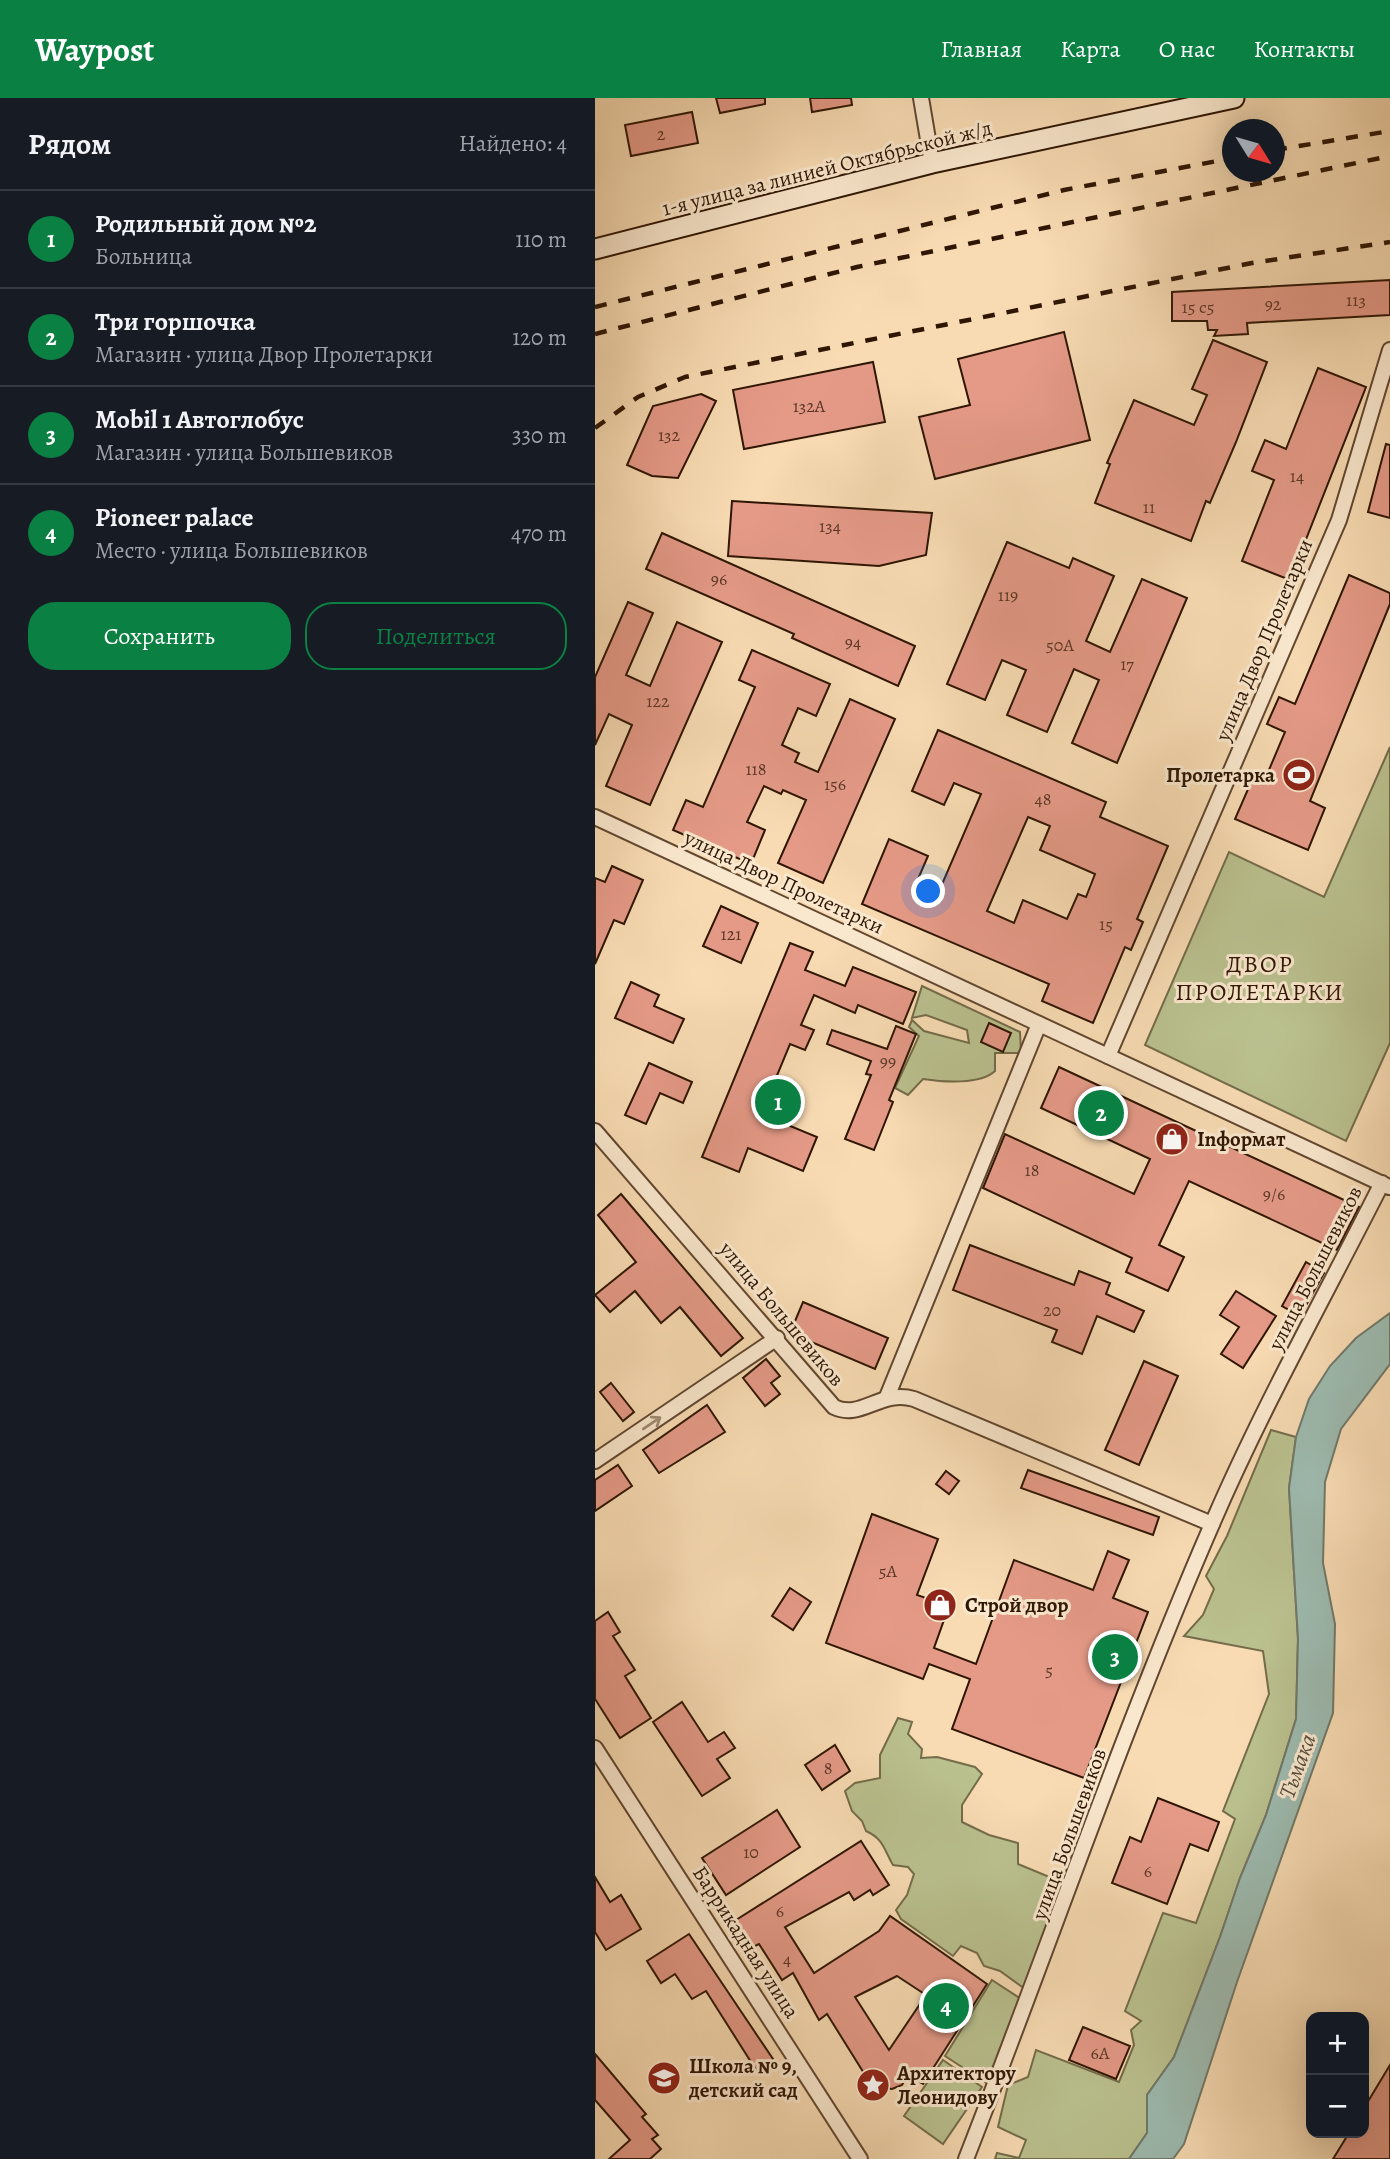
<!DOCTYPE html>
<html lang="ru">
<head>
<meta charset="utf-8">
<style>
	:root { --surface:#171b24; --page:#242831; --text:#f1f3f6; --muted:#9ea1a6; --line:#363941; --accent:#0b8043 }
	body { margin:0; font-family:Alegreya,serif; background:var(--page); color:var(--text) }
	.controls { position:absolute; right:21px; bottom:21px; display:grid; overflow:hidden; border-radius:14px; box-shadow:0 7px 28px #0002 }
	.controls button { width:63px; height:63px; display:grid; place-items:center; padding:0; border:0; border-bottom:2px solid var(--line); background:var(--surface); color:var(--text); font:35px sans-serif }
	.compass { position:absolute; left:627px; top:21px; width:63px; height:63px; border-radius:50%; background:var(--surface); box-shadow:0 7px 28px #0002; rotate:127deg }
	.you { position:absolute; left:334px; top:794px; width:24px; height:24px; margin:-18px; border:5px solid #fff; border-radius:50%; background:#1a73e8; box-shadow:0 0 0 10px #1a73e833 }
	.badge { display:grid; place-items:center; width:46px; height:46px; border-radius:50%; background:var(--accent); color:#fff; font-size:23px; font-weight:700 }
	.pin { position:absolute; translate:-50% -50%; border:4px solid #fff; box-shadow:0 2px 7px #0006 }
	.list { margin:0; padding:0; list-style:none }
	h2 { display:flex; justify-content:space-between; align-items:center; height:91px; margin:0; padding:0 28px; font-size:30px }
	h2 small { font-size:23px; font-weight:400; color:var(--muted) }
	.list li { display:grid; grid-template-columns:46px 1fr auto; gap:21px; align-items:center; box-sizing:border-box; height:98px; padding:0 28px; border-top:2px solid var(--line) }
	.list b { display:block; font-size:26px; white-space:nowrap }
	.list p { margin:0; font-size:23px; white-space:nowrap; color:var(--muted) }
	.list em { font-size:23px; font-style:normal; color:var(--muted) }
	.actions { display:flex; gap:14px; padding:21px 28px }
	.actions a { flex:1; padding:16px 0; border:2px solid var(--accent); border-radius:28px; text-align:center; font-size:24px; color:var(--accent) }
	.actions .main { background:var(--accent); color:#fff }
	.map { position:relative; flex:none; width:795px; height:2061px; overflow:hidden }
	header { display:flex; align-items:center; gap:42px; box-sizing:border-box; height:98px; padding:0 35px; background:var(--accent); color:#fff }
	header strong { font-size:33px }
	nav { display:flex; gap:38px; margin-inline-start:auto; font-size:24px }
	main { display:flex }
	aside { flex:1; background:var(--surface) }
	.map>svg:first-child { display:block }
	.green { fill:#bac18f; stroke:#746c4a; stroke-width:2 }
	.water { fill:#9dbbb0; stroke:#71796b; stroke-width:2 }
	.building { fill:#e59a88; stroke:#2f1604; stroke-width:2; fill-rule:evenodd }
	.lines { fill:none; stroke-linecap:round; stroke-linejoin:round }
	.street-casing { stroke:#614730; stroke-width:18 }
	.secondary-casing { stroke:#2f1604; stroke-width:23 }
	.street { stroke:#fae8ce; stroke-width:14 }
	.secondary { stroke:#fae8ce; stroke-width:19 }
	.rail { stroke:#2f1604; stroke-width:4.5; stroke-dasharray:12 12; stroke-linecap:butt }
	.oneway { stroke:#9f8a73 }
	.labels { text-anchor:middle; stroke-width:6; stroke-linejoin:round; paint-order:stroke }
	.number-label { font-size:18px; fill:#5c3725 }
	.street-label { font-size:21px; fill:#2f1604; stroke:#fae8ce }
	.poi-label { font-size:21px; font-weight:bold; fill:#2f1604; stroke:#fae8ce; text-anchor:start }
	.water-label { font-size:23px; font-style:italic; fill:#565040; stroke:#fae8ce }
	.quarter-label { font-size:24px; letter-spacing:2px; fill:#2f1604; stroke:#fae8ce }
</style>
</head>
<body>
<header>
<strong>Waypost</strong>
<nav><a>Главная</a><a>Карта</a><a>О нас</a><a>Контакты</a></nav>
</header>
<main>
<aside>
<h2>Рядом<small>Найдено: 4</small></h2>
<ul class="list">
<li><span class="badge">1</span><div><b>Родильный дом №2</b><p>Больница</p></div><em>110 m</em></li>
<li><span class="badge">2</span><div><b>Три горшочка</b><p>Магазин · улица Двор Пролетарки</p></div><em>120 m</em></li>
<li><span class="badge">3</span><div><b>Mobil 1 Автоглобус</b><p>Магазин · улица Большевиков</p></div><em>330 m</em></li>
<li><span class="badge">4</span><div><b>Pioneer palace</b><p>Место · улица Большевиков</p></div><em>470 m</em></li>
</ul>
<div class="actions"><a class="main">Сохранить</a><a>Поделиться</a></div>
</aside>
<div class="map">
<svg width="795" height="2061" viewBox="0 0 795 2061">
	<rect width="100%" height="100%" fill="#f8dbb3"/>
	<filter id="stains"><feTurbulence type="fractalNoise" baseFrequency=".00286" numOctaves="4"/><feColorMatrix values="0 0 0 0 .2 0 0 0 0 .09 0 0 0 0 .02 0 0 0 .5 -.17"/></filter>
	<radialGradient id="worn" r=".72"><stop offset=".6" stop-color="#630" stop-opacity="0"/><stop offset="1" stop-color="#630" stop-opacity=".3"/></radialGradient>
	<g class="green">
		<polygon points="795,649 795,945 751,1043 550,947 634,754 729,799"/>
		<path d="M327,888L425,934L426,955H400V973C385,987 348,984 328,981L313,997L300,990L324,938L314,929L317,922L329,933L374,945L372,932L331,917L317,920Z"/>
		<polygon points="676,1332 701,1339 694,1390 703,1541 701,1621 671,1717 645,1780 625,1839 579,1959 552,1997 552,2035 534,2061 400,2061 402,2055 424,2060 431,2042 403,2029 413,1987 433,1979 441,1952 524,1984 539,1947 536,1932 546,1923 530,1913 568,1815 601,1825 640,1721 628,1713 674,1596 668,1553 589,1538 608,1517 619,1491 611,1478 632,1438"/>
		<path d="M303,1620L317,1624L313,1636L327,1651L326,1660L342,1659L380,1669L387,1676L367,1707V1724L394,1737L423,1745V1766L469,1785L430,1891L405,1873L389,1868L382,1855L366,1848L358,1858L306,1821L301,1812L312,1797L319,1776L313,1769L298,1767C289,1752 289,1741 271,1733L267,1723L257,1713L250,1693L260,1685L285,1680V1657Z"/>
		<polygon points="397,1882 426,1901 393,1986 350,1958"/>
		<polygon points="348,1962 387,1989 348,2046 309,2018"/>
	</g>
	<polygon class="water" points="795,1215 795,1266 746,1331 730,1384 728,1465 740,1526 738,1615 642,1884 589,2046 578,2061 534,2061 552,2035 552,1997 579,1959 625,1839 645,1780 671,1717 701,1621 703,1541 694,1390 701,1339 714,1301 735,1268 761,1240"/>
	<g class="building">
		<polygon points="121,0 170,0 170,6 125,15"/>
		<polygon points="215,0 256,0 257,7 217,14"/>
		<polygon points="97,14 103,45 36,58 30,27"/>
		<polygon points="795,182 795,217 652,225 653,236 619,238 622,232 613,232 612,223 577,223 577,194"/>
		<polygon points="469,234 495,342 340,381 324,319 375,307 363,261"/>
		<polygon points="618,242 672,264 641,344 615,405 611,403 596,443 500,405 515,366 512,365 539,302 599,327 612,297 597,291"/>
		<polygon points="278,264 290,324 149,351 138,292"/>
		<polygon points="723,270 771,289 695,482 647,463 679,382 657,373 670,342 691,351"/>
		<polygon points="106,296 121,303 83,380 57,378 32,367 58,308"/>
		<polygon points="791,346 795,347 795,420 773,414"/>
		<polygon points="137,403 337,415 331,457 284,468 133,458"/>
		<polygon points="67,435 320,548 303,588 197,540 199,536 51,471"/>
		<polygon points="412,444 474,470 478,460 519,478 491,543 515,554 547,481 592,500 522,665 477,645 504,582 479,571 452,634 412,617 431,572 407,562 390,602 352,586"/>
		<polygon points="754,477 795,495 795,506 715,703 730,710 713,752 640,721 657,682 668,686 690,634 672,626 684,599 700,606"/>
		<polygon points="33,504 58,515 31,577 55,588 82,524 127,544 55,707 11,688 37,627 14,616 0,647 0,579"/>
		<polygon points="157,552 235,586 221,618 203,610 187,647 204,655 200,664 223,674 255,601 300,621 228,785 183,765 211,702 188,692 186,696 169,688 152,724 170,732 156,766 78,732 91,702 108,709 160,589 144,582"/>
		<path d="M343,632L511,704L505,719L573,748L542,821L548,824L536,852L530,849L498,925L447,903L454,886L267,806L294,741L333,758L323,781L345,791L386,696L359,685L349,707L317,693ZM433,719L455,728L445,752L500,776L491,799L483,796L472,821L428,802L419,825L392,813Z"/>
		<polygon points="17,768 48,782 29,826 19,822 0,866 0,780 10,784"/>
		<polygon points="126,808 163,825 146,865 108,848"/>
		<polygon points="195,845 218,854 210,872 250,888 258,869 321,894 308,926 263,907 260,915 219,897 206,927 219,932 210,952 195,946 166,1016 222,1039 208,1073 153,1050 144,1074 107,1059"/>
		<polygon points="36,884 64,897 59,908 89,921 78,945 20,920"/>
		<polygon points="394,925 416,935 408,954 386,944"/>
		<polygon points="301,928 321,936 294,1002 298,1004 279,1052 250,1041 276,977 271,976 276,963 232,946 237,932 292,951"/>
		<polygon points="54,965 97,984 88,1005 65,995 51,1026 30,1017"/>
		<polygon points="464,969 764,1109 742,1152 594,1083 564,1147 589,1159 573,1193 531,1174 537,1160 388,1090 410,1036 539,1096 555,1061 446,1010"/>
		<polygon points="26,1096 148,1240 126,1258 85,1209 66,1225 40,1193 15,1214 0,1197 41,1164 3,1117"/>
		<polygon points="375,1147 479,1187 484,1173 515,1185 511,1196 549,1213 539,1234 502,1218 487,1256 457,1244 462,1232 358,1192"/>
		<polygon points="711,1164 729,1175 705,1218 687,1208"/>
		<polygon points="641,1193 681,1218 648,1270 626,1256 644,1229 625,1217"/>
		<polygon points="208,1204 293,1240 280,1271 195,1235"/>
		<polygon points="171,1261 185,1278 176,1285 185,1296 170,1308 148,1280"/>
		<polygon points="549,1263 583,1278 544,1367 510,1352"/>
		<polygon points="16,1285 39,1314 28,1323 5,1294"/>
		<polygon points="112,1307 130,1334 64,1375 48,1352"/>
		<polygon points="23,1367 37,1388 0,1413 0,1382"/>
		<polygon points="433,1372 564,1419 558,1437 426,1390"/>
		<polygon points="351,1373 364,1383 354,1396 341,1386"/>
		<polygon points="277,1416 343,1441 322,1497 354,1508 339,1550 381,1566 419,1462 498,1492 513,1453 534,1462 518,1500 553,1514 489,1680 357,1631 375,1581 334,1566 328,1581 231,1545"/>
		<polygon points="195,1490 216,1504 198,1532 177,1518"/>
		<polygon points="13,1514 25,1534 18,1538 40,1572 30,1578 56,1620 25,1640 0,1601 0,1523"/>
		<polygon points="87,1604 113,1644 129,1634 140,1650 122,1661 135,1680 107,1698 58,1624"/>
		<polygon points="240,1647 255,1673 227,1692 210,1667"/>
		<polygon points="563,1700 624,1724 613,1753 595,1746 572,1806 517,1785 535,1739 546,1744"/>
		<polygon points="182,1712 205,1749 131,1797 107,1760"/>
		<path d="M266,1743L294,1787L278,1797L275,1792L259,1802L254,1794L190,1829L219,1875L284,1833L295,1818L392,1886L328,1986L313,1977L307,1987L297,1991L277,1988L232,1916L224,1922L198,1875L187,1882L164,1846L158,1849L141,1822ZM302,1878L331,1897L294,1952L260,1899Z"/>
		<polygon points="0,1779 15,1804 26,1797 46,1831 11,1852 0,1834"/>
		<polygon points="94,1836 180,1964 163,1975 111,1893 97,1901 80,1876 66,1885 52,1863"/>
		<polygon points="488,1929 535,1948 521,1981 474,1962"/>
		<polygon points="0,1956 51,2016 47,2019 63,2037 57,2041 66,2051 55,2061 14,2061 35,2042 0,2002"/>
		<polygon points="795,1967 795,2061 738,2061 754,2035 769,2035 769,2010"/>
	</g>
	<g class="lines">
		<defs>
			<g id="street">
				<polyline points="326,0 337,65"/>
				<polyline points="0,719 794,1089"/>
				<polyline points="513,958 744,422 795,252"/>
				<path d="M0,1033L239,1309C266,1322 286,1291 319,1301L617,1426"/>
				<polyline points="292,1299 444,926"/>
				<polyline points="0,1363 182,1240"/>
				<polyline points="0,1650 265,2061"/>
				<path d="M371,2061C454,1849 527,1633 618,1424C668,1308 730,1198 787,1085"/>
			</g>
			<polyline id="secondary" points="0,151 337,65 639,0"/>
		</defs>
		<use href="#street" class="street-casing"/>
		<use href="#secondary" class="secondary-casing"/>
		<use href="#street" class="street"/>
		<use href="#secondary" class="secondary"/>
		<g class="rail">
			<polyline points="680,52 795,33"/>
			<polyline points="0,209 469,92 638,60"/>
			<polyline points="0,236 262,169 795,58"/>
			<polyline points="0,330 43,299 90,279 657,165 795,144"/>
		</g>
	</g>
	<defs><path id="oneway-shaft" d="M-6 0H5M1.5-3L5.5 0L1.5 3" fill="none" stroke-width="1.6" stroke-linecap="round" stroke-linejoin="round" transform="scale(1.75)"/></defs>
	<use class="oneway" href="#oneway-shaft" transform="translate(57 1325) rotate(-34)"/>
	<defs>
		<symbol id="stadium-disc" viewBox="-11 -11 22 22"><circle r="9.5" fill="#8f2418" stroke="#fae8ce"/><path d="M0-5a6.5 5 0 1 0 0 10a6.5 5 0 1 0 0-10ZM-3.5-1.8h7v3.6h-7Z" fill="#fff"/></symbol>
		<symbol id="shop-disc" viewBox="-11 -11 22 22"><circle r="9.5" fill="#8f2418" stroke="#fae8ce"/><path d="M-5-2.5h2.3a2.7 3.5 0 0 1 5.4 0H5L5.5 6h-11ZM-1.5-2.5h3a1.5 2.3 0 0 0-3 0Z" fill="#fff"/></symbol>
		<symbol id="school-disc" viewBox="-11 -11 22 22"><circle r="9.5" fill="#8f2418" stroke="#fae8ce"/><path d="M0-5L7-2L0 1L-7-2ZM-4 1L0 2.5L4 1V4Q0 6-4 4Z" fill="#fff"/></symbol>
		<symbol id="sight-disc" viewBox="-11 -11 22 22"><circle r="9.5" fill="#8f2418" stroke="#fae8ce"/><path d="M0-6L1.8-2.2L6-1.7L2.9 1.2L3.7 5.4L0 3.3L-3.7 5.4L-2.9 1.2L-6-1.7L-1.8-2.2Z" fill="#fff"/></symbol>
	</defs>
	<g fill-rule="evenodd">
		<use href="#stadium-disc" x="685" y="658" width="38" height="38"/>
		<use href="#shop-disc" x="558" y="1022" width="38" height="38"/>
		<use href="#shop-disc" x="326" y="1488" width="38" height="38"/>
		<use href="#school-disc" x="50" y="1961" width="38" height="38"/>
		<use href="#sight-disc" x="259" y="1968" width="38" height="38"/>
	</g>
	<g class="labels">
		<g class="number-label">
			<text x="66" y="42">2</text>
			<text x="761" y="208">113</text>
			<text x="678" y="212">92</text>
			<text x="603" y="215">15 с5</text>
			<text x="214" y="314">132А</text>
			<text x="74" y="343">132</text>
			<text x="702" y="384">14</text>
			<text x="554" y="415">11</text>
			<text x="235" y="434">134</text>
			<text x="124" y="487">96</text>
			<text x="413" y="503">119</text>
			<text x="258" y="550">94</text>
			<text x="465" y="553">50А</text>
			<text x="532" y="572">17</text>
			<text x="63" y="609">122</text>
			<text x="161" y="677">118</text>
			<text x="240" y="692">156</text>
			<text x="448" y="707">48</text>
			<text x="511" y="832">15</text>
			<text x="136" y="842">121</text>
			<text x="293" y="969">99</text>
			<text x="437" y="1078">18</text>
			<text x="679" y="1102">9/6</text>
			<text x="457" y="1218">20</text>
			<text x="293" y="1479">5А</text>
			<text x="454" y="1578">5</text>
			<text x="233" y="1676">8</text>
			<text x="156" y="1760">10</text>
			<text x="553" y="1779">6</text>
			<text x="185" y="1819">6</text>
			<text x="192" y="1867">4</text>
			<text x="505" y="1961">6А</text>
		</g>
		<g class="street-label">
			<text transform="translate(232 70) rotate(-14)" y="7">1-я улица за линией Октябрьской ж/д</text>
			<text transform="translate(669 542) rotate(-67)" y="7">улица Двор Пролетарки</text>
			<text transform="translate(189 784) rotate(25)" y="7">улица Двор Пролетарки</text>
			<text transform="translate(720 1170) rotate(-63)" y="7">улица Большевиков</text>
			<text transform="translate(187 1216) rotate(50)" y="7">улица Большевиков</text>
			<text transform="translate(474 1736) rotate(-70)" y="7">улица Большевиков</text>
			<text transform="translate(151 1844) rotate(57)" y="7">Баррикадная улица</text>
		</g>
		<g class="poi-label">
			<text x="680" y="684" text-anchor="end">Пролетарка</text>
			<text x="602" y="1048">Inформат</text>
			<text x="370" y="1514">Строй двор</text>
			<text x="94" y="1975">Школа № 9,<tspan x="94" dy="24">детский сад</tspan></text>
			<text x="302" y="1982">Архитектору<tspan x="302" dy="24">Леонидову</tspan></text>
		</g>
		<g class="water-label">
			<text transform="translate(702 1668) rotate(-70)" y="8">Тьмака</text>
		</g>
		<g class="quarter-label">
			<text x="665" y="874">ДВОР<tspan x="665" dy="28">ПРОЛЕТАРКИ</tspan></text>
		</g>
	</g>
	<rect width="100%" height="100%" filter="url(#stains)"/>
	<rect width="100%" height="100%" fill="url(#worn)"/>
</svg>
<div class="controls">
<button>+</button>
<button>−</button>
</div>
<svg class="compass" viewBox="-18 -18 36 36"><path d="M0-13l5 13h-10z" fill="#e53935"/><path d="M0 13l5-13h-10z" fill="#9ea1a6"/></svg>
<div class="you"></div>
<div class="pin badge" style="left:183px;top:1004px">1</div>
<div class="pin badge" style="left:506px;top:1015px">2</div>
<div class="pin badge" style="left:520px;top:1559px">3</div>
<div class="pin badge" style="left:351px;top:1908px">4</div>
</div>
</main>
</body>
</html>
